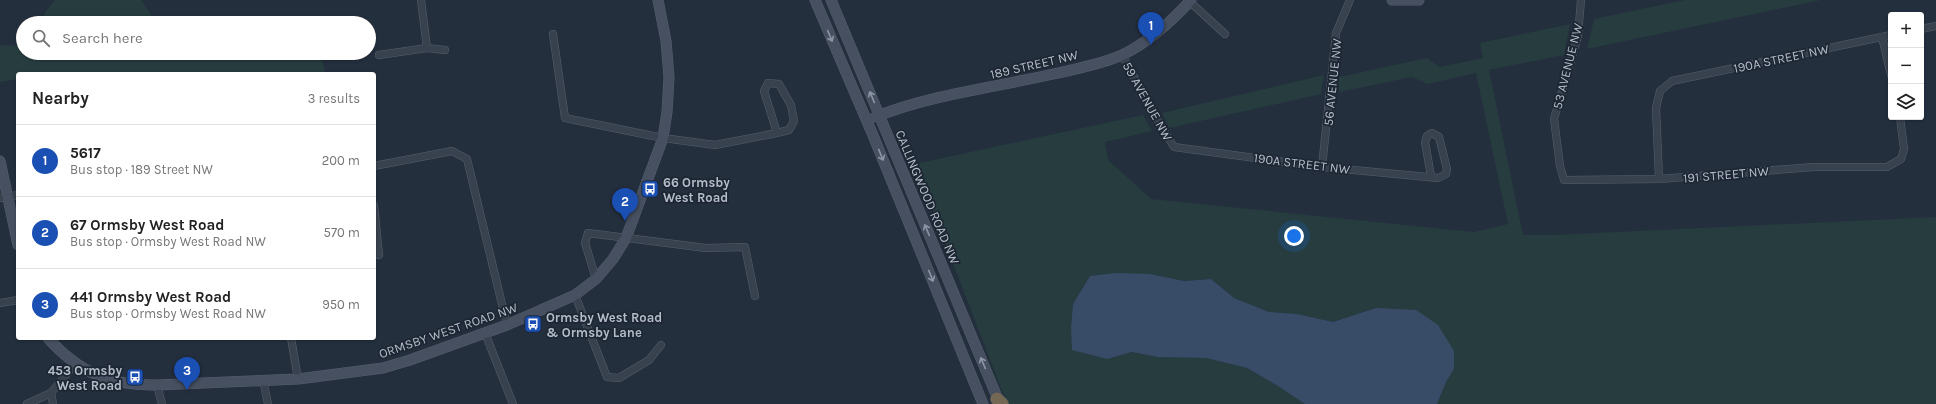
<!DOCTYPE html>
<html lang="en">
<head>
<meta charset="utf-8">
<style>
	:root { --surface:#fff; --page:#f6f6f6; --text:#222; --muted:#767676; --line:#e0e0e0; --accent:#d93025 }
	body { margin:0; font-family:Karla,sans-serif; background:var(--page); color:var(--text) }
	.controls { position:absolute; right:12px; top:12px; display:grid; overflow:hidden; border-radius:4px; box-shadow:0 1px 3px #0004 }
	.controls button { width:36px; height:36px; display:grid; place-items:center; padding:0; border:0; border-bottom:1px solid var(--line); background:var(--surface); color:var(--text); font:20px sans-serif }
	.you { position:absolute; left:1294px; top:236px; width:14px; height:14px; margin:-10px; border:3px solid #fff; border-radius:50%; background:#1a73e8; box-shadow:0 0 0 6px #1a73e833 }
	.badge { display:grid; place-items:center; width:26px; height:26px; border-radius:50%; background:var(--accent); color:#fff; font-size:13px; font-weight:700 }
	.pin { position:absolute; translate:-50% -33px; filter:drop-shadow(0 1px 2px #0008) }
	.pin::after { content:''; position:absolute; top:21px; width:14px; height:12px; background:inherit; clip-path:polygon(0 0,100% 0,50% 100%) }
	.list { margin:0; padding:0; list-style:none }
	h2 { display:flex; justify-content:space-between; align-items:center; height:52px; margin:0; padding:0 16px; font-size:17px }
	h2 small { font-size:13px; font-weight:400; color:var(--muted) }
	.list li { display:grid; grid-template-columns:26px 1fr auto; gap:12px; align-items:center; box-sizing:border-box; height:72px; padding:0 16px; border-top:1px solid var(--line) }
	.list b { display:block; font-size:15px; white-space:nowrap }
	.list p { margin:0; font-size:13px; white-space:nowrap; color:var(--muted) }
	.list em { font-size:13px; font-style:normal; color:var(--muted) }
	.icon { flex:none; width:22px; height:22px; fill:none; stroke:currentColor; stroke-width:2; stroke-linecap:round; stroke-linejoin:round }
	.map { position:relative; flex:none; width:1936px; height:404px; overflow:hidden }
	.search { position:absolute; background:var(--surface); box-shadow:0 1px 3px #0004; left:16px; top:16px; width:360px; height:44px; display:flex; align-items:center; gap:10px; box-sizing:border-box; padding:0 14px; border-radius:22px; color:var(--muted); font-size:15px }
	.panel { position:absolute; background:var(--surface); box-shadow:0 1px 3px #0004; left:16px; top:72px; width:360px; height:268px; border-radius:4px }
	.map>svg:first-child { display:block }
	.green { fill:#263c3f }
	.water { fill:#394c67 }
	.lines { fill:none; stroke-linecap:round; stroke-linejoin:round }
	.street-casing { stroke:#565f6c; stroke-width:8 }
	.secondary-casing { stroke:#565f6c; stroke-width:11 }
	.highway-casing { stroke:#434c59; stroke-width:14 }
	.street { stroke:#38414e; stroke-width:7 }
	.secondary { stroke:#465061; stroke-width:10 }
	.highway { stroke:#746855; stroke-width:13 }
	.oneway { stroke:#8e96a5 }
	.labels { text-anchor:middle; stroke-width:3.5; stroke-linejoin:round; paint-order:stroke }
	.street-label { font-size:13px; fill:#b4bcc9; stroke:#1d2633 }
	.poi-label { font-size:13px; font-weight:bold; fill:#b4bcc9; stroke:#1d2633; text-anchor:start }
</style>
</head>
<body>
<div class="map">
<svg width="1936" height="404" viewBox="0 0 1936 404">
	<rect width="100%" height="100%" fill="#242f3e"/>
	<g class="green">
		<polygon points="55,0 141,0 154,19 169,23 40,23 46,11"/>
		<polygon points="1685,0 1821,0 1587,49 1594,19"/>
		<polygon points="1570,24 1564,55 1489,70 1523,235 1554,235 1936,217 1936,404 1437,404 1446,382 1454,369 1376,308 1333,322 1297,314 1269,312 1234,298 1211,279 1184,281 1150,274 1090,276 1073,304 1071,327 1107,359 1132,352 1158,357 1206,358 1247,368 1278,386 1305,404 1009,404 1002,391 915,164 1143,115 1152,131 1105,142 1108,160 1151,199 1474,232 1508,224 1476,73 1428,84 1412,77 1339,92 1339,77 1427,58 1440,67 1483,58 1480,43"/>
		<polygon points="0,45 23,46 23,53 284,53 321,58 326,74 18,74 18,79 0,82"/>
		<polygon points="1324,75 1321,94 1169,128 1162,113"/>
	</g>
	<polygon class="water" points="1115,273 1150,274 1184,281 1211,279 1234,298 1269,312 1297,314 1333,322 1376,308 1416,310 1438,325 1454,351 1454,369 1446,382 1437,404 1305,404 1278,386 1247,368 1206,358 1158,357 1132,352 1107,359 1072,350 1071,327 1073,304 1090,276"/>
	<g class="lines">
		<defs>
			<g id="street">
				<polyline points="421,0 427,48"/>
				<polyline points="1581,0 1578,36 1554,119 1560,166 1564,180 1659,179 1814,167 1887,167 1901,159 1904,149 1900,117"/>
				<polyline points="1189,1 1225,34"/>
				<polyline points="1921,29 1936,26"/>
				<polyline points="553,34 565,118 663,138 715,145 777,133 764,91 768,83 779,84 791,105 794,121 789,130 777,133"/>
				<polyline points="1882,37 1891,75"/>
				<polyline points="379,55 427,48 445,50"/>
				<polyline points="1122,55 1155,116 1174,147 1322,167 1438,178 1446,174 1447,169 1439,137 1432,133 1427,136 1425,142 1431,176"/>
				<polyline points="374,166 452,151 467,159 507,325"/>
				<polyline points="1322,167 1336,33 1350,0"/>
				<polyline points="1659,179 1656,108 1660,91 1672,81 1891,35"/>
				<polyline points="0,198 18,195"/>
				<polyline points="374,206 379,255"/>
				<polyline points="596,279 585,243 588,233 706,248 745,247 755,296"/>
				<polyline points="575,295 607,377 619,378 649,360 661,345"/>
				<polyline points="0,303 18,300"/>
				<polyline points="485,333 513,404"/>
				<polyline points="291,338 298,379"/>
				<polyline points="263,380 268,404"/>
				<polyline points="157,385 162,404"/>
				<polyline points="51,393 53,404"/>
				<polyline points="27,404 51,393 75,364"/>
			</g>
			<g id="secondary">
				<polyline points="815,0 872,133 983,404"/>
				<polyline points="831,0 1000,404"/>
				<polyline points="1392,0 1419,0"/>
				<path d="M875,117C933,94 997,87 1058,73C1079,68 1102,64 1122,55C1149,42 1171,22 1191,0"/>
				<polyline points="0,161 18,245"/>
				<path d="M48,338C79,373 111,386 157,385L298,379L383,368L410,360L507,325L575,295L596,279L613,259L626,238L663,138L667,112L669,77L666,41L658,0"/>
			</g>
			<polyline id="highway" points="997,399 1002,404"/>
		</defs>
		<use href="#street" class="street-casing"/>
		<use href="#secondary" class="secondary-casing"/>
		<use href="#highway" class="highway-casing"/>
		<use href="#street" class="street"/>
		<use href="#secondary" class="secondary"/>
		<use href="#highway" class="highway"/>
	</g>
	<defs><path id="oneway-shaft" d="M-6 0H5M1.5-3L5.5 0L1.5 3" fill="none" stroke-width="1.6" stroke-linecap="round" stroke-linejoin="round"/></defs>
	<g class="oneway">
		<use href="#oneway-shaft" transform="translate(830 36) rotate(67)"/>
		<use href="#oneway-shaft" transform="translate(872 97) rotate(-113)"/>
		<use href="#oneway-shaft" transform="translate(881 155) rotate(68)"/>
		<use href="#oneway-shaft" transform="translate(927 230) rotate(-113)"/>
		<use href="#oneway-shaft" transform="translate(931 276) rotate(68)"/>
		<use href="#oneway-shaft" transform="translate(983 363) rotate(-113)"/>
	</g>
	<defs>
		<symbol id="bus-square" viewBox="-11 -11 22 22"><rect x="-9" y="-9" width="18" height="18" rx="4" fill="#1a4fb4" stroke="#1d2633"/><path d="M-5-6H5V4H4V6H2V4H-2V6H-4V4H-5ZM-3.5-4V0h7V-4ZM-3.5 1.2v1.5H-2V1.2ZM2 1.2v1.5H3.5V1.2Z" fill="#fff"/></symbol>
	</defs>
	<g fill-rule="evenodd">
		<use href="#bus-square" x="640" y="179" width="20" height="20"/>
		<use href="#bus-square" x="523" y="314" width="20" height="20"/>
		<use href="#bus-square" x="125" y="367" width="20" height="20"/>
	</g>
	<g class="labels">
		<g class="street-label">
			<text transform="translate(1781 58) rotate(-12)" y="5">190A STREET NW</text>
			<text transform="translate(1034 64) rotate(-13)" y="5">189 STREET NW</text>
			<text transform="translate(1567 66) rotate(-76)" y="5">53 AVENUE NW</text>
			<text transform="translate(1332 82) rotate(-84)" y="5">56 AVENUE NW</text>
			<text transform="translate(1148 101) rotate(61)" y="5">59 AVENUE NW</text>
			<text transform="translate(1302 163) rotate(7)" y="5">190A STREET NW</text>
			<text transform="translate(1726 174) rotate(-5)" y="5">191 STREET NW</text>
			<text transform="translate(928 197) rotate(67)" y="5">CALLINGWOOD ROAD NW</text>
			<text transform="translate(448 330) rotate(-19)" y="5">ORMSBY WEST ROAD NW</text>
		</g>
		<g class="poi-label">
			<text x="663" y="187">66 Ormsby<tspan x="663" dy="15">West Road</tspan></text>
			<text x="546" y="322">Ormsby West Road<tspan x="546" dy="15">&amp; Ormsby Lane</tspan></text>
			<text x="122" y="375" text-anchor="end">453 Ormsby<tspan x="122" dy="15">West Road</tspan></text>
		</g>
	</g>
</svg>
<div class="controls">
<button>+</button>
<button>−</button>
<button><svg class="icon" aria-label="layers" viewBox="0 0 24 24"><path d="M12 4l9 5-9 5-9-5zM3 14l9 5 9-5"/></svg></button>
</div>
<div class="you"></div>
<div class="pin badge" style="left:1151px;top:45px;background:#1a4fb4">1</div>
<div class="pin badge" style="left:625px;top:221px;background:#1a4fb4">2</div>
<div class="pin badge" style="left:187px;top:390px;background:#1a4fb4">3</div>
<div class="search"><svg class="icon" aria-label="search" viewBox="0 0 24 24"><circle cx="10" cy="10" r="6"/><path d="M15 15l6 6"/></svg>Search here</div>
<section class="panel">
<h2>Nearby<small>3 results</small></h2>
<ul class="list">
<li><span class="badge" style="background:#1a4fb4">1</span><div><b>5617</b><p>Bus stop · 189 Street NW</p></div><em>200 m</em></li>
<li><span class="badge" style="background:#1a4fb4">2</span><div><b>67 Ormsby West Road</b><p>Bus stop · Ormsby West Road NW</p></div><em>570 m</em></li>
<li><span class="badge" style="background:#1a4fb4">3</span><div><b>441 Ormsby West Road</b><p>Bus stop · Ormsby West Road NW</p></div><em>950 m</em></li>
</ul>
</section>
</div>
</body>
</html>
